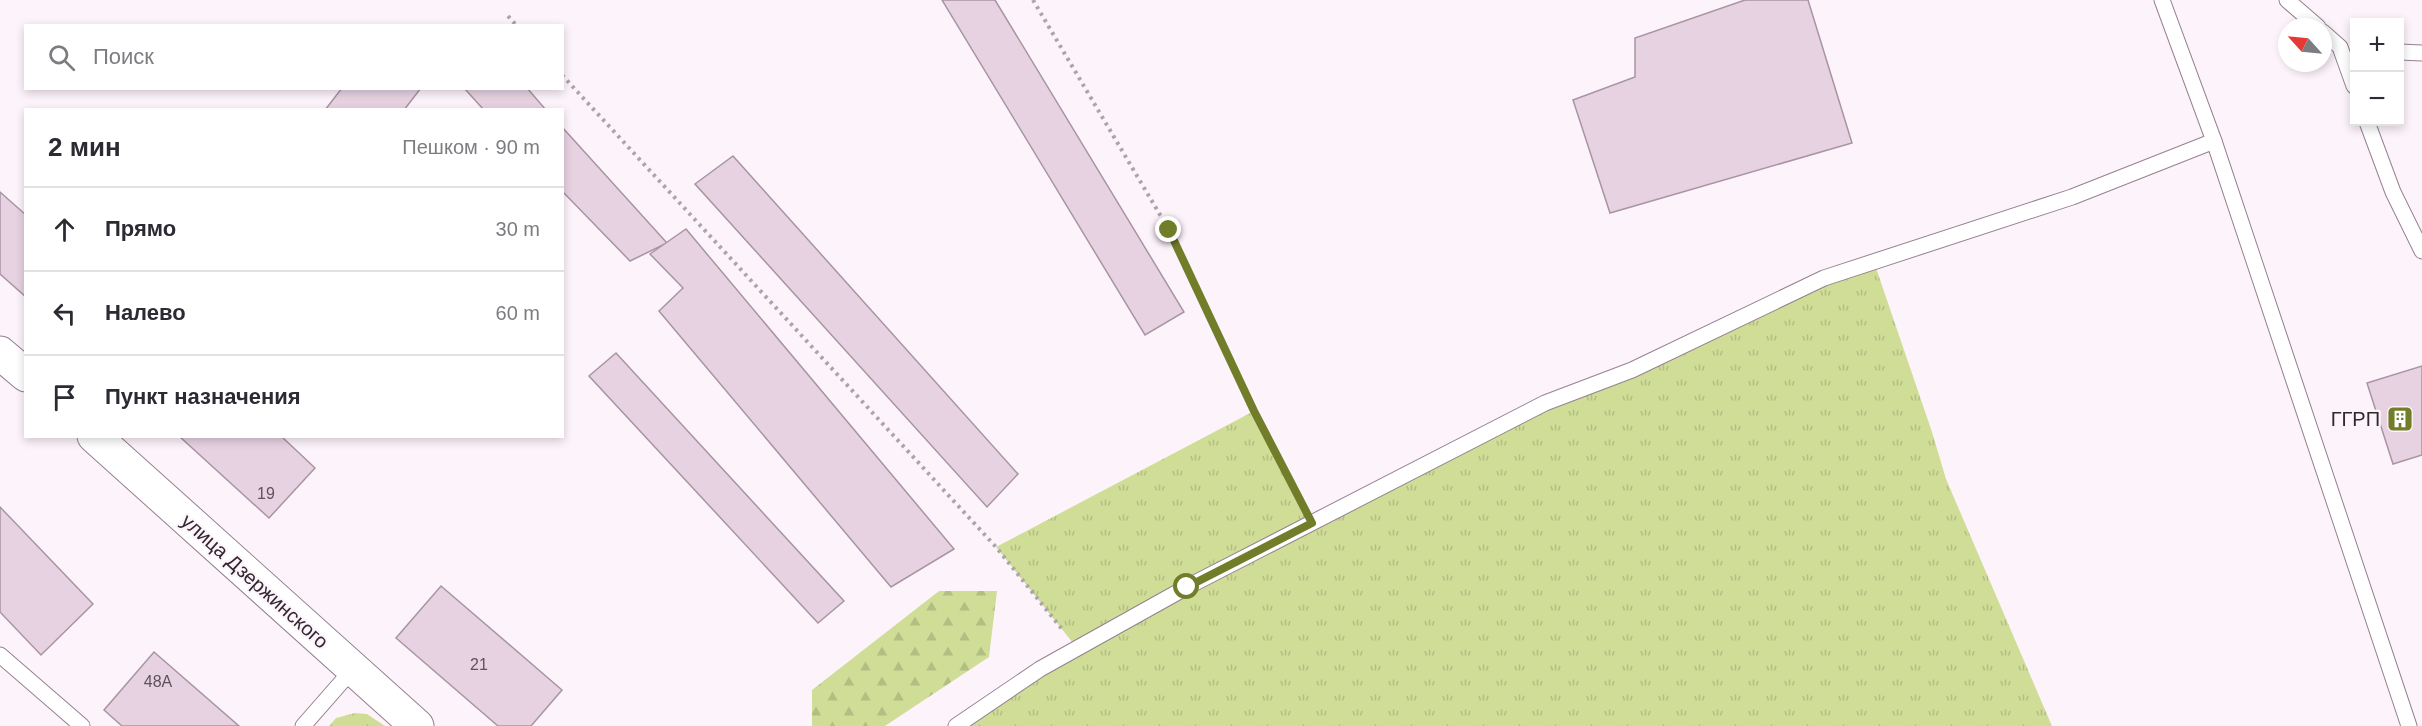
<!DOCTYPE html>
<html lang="ru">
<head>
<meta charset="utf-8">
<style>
	:root { --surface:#fff; --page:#f2f2f3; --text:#2b2b33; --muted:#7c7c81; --line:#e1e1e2 }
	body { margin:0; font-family:Helvetica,sans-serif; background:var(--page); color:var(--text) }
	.controls { position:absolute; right:18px; top:18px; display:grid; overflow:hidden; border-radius:0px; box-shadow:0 3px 9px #0003 }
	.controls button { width:54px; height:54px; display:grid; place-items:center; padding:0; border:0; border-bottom:2px solid var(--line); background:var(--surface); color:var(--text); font:30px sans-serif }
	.compass { position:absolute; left:2278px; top:18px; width:54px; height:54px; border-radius:50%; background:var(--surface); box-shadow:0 3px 9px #0003; rotate:297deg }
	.stop { position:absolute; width:18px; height:18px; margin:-14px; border:4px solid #727d2a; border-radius:50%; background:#fff }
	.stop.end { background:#727d2a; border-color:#fff; box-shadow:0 2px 6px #0008 }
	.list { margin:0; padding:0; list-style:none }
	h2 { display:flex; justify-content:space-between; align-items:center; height:78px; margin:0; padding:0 24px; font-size:26px }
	h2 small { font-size:20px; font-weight:400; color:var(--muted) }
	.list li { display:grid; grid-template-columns:39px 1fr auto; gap:18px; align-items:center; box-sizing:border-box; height:84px; padding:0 24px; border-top:2px solid var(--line) }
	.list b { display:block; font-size:22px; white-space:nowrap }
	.list em { font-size:20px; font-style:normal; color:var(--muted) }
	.icon { flex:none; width:33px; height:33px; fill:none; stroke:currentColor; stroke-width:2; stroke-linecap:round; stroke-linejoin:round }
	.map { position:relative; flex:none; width:2422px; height:726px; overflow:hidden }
	.search { position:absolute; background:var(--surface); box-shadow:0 3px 9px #0003; left:24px; top:24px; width:540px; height:66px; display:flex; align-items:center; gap:15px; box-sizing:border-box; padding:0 21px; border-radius:0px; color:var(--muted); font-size:22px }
	.panel { position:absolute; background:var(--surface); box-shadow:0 3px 9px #0003; left:24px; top:108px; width:540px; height:330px; border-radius:0px }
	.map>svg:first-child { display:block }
	.grass { fill:url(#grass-tufts) }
	.forest { fill:url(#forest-firs) }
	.building { fill:#e7d2e2; stroke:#a894a3; stroke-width:1.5 }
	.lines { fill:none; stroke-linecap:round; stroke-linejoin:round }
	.lane-casing { stroke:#958190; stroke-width:17 }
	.secondary-casing { stroke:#958190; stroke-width:35 }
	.path { stroke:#ada4ab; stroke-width:4; stroke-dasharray:3 4.5; stroke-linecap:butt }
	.lane { stroke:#fff; stroke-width:15 }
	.secondary { stroke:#fff; stroke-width:33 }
	.route { stroke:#727d2a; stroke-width:8 }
	.labels { text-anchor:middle; stroke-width:4.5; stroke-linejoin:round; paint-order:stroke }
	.number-label { font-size:16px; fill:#5e525b }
	.poi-label { font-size:20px; fill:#30282e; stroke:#fdf4fb; text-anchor:end }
	.street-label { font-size:20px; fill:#30282e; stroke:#fdf4fb }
</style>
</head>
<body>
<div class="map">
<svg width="2422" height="726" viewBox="0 0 2422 726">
	<defs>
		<pattern id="grass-tufts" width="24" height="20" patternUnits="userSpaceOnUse" patternTransform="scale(1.5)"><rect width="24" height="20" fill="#d0dd97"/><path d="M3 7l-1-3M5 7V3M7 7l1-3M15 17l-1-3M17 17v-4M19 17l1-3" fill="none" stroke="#b3be82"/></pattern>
		<pattern id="forest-firs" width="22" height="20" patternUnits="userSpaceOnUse" patternTransform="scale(1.5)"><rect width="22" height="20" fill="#d0dd97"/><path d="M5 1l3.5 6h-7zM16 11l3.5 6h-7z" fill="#b3be82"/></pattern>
	</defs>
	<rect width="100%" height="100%" fill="#fdf4fb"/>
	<g class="grass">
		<polygon points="1874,262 1932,432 1946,479 2052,726 956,726 1077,648 996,547 1254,411 1311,522 1413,470"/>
		<polygon points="355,713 367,714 385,726 329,726 336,718"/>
	</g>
	<polygon class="forest" points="939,591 997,591 989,657 885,726 812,726 812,690"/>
	<g class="building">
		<polygon points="942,0 995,0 1184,312 1145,335"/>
		<polygon points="1745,0 1808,0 1852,143 1610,213 1573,100 1635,77 1635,38"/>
		<polygon points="342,88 421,88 404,110 325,110"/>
		<polygon points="464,88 527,88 546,110 484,110"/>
		<polygon points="562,127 667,243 630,261 562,191"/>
		<polygon points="733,156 1018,474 987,507 695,184"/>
		<polygon points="0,192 26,215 26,297 0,274"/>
		<polygon points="686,229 954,549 891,587 659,311 683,288 650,254"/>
		<polygon points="616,353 844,601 818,623 589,376"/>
		<polygon points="2422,366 2422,455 2393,464 2367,383"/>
		<polygon points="179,436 281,436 315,468 269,518"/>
		<polygon points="0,507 93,604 41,655 0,612"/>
		<polygon points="441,586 562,690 531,726 498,726 396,638"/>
		<polygon points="154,652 239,726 122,726 104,710"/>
	</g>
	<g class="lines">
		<defs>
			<g id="lane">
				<polyline points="2162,0 2214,141 2409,726"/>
				<polyline points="2287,0 2318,27"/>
				<polyline points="2323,32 2340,47 2354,86"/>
				<polyline points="2400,52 2422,53"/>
				<polyline points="2367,122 2393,192 2422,251"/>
				<polyline points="0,655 82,726"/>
				<polyline points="303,726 353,669"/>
				<polyline points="956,726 1040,669 1187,587 1545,403 1632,370 1824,278 2072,197 2214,141"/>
			</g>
			<g id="secondary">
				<polyline points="0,353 26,375"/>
				<polyline points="94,436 417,726"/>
			</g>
		</defs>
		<use href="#lane" class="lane-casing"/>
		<use href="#secondary" class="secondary-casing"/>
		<g class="path">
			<polyline points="1033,0 1169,230 1255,411 1300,501"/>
			<polyline points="508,16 517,26"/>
			<polyline points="562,75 996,547 1062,629"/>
		</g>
		<use href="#lane" class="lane"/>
		<use href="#secondary" class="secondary"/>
	</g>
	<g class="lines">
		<polyline class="route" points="1169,230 1254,411 1312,523 1187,587"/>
	</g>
	<defs>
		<symbol id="building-square" viewBox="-11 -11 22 22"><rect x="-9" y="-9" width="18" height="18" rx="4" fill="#727d2a" stroke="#fdf4fb"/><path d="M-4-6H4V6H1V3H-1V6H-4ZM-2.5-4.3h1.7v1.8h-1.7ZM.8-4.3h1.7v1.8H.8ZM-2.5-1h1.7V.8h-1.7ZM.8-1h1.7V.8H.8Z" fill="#fff"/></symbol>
	</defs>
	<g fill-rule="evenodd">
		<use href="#building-square" x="2385" y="404" width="30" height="30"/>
	</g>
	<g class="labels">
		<g class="number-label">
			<text x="266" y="499">19</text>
			<text x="479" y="670">21</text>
			<text x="158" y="687">48А</text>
		</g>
		<g class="poi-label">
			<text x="2380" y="426">ГГРП</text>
		</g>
		<g class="street-label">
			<text transform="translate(255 581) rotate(42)" y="7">улица Дзержинского</text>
		</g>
	</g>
</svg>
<div class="controls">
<button>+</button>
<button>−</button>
</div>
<svg class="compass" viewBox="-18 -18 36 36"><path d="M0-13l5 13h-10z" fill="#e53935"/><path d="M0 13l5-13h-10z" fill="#7c7c81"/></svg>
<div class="stop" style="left:1187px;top:587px"></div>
<div class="stop end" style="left:1169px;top:230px"></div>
<div class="search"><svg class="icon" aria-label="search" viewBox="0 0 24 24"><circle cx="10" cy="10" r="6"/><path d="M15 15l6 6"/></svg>Поиск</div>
<section class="panel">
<h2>2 мин<small>Пешком · 90 m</small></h2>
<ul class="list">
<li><svg class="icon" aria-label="ahead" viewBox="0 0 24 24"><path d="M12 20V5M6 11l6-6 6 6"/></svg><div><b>Прямо</b></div><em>30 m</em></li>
<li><svg class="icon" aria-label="left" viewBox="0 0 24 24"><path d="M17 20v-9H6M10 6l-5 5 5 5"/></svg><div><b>Налево</b></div><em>60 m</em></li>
<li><svg class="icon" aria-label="arrive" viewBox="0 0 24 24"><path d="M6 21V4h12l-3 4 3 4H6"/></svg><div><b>Пункт назначения</b></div></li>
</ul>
</section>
</div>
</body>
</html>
